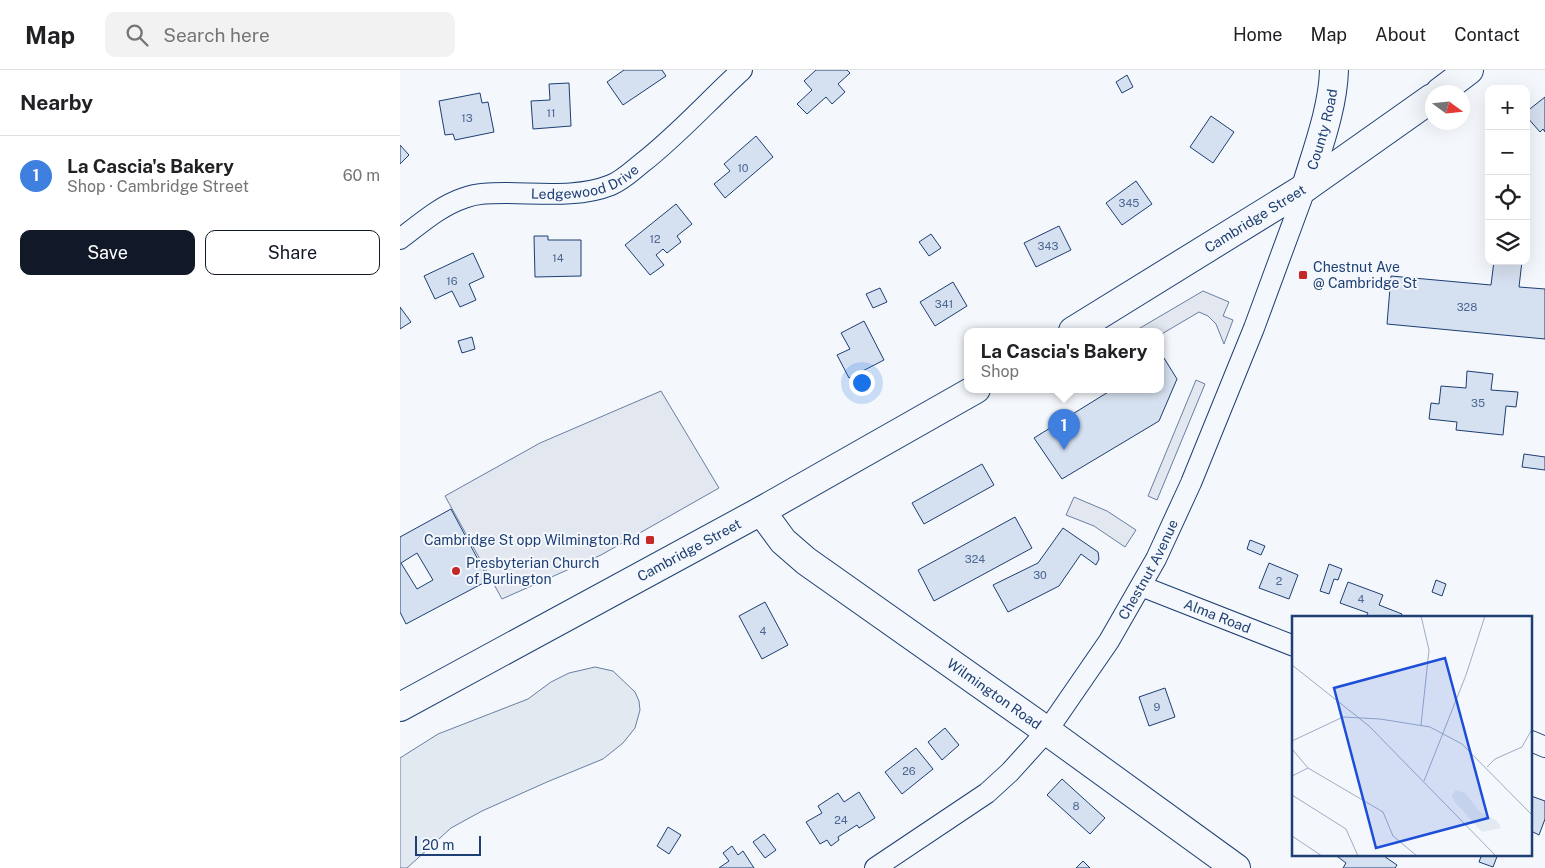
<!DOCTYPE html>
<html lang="en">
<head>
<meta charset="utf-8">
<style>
	:root { --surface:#fff; --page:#f2f2f2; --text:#202124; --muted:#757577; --line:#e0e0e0; --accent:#111827 }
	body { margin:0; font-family:"Public Sans",sans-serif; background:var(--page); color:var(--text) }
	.controls { position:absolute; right:15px; top:15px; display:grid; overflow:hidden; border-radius:10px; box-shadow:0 5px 20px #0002 }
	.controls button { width:45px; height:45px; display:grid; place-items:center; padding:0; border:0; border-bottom:1px solid var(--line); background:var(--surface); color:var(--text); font:25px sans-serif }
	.compass { position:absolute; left:1025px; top:15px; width:45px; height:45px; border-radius:50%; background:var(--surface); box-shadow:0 5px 20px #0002; rotate:105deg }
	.scale { position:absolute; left:15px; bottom:12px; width:66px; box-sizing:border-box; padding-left:5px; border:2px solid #1d3f73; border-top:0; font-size:14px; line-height:18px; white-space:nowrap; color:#1d3f73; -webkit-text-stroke:4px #f4f7fb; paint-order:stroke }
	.you { position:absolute; left:461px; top:312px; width:18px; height:18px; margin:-12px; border:4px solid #fff; border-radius:50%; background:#1a73e8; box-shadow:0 0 0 8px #1a73e833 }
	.badge { display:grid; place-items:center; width:32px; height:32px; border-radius:50%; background:var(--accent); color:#fff; font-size:16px; font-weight:700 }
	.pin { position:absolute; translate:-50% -41px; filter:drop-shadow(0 1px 2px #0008) }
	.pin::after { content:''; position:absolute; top:26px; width:18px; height:15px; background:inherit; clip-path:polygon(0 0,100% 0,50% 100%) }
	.popup { position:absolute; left:564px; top:258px; width:200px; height:65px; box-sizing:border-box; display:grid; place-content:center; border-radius:10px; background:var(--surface); filter:drop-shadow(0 1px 4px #0005); font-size:16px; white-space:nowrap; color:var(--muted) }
	.popup b { font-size:19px; color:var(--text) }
	.popup::after { content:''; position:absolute; left:50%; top:100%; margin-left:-10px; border:10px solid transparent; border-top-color:var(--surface) }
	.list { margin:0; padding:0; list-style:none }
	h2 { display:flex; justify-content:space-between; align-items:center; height:65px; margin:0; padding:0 20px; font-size:21px }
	h2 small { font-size:16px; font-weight:400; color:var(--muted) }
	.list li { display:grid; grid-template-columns:32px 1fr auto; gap:15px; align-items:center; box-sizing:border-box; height:80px; padding:0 20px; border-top:1px solid var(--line) }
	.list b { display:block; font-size:19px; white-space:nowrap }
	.list p { margin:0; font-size:16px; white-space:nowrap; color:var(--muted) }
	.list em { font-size:16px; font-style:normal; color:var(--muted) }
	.actions { display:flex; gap:10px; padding:15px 20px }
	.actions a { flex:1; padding:11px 0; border:1px solid var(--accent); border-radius:10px; text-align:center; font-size:18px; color:var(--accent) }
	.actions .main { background:var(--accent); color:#fff }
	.icon { flex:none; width:28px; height:28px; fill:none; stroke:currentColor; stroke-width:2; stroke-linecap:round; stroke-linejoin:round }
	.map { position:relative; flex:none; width:1145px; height:798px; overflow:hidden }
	header { display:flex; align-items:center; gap:30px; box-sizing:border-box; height:70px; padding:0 25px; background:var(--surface); border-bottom:1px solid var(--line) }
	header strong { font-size:24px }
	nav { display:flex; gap:28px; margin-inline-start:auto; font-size:18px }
	.search { width:350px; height:45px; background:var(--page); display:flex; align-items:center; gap:12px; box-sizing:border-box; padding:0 18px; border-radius:10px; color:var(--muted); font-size:19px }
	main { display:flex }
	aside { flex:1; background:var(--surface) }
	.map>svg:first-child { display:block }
	.green { fill:#e3e9f0; stroke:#687fa3 }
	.parking { fill:#e3e8f0; stroke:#687fa3 }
	.building { fill:#d5e0f0; stroke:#1d3f73; fill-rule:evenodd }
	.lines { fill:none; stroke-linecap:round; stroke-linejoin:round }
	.street-casing { stroke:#1d3f73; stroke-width:22 }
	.secondary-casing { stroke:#1d3f73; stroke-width:30 }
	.primary-casing { stroke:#1d3f73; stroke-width:30 }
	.street { stroke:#f4f7fb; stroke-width:20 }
	.secondary { stroke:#f4f7fb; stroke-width:28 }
	.primary { stroke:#f4f7fb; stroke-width:28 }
	.poi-dot { fill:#c62828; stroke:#f4f7fb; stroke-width:2 }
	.labels { text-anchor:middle; stroke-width:4; stroke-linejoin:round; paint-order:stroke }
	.number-label { font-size:11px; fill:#4b6792 }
	.street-label { font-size:14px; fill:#1d3f73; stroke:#f4f7fb }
	.poi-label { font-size:14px; fill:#1d3f73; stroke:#f4f7fb; text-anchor:start }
	.inset-road { fill:none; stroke:#9eadc5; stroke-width:1 }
	.view { fill:#1d4ed8; fill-opacity:0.15; stroke:#1d4ed8; stroke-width:2.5 }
	.inset-edge { fill:none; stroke:#1d3f73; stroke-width:2.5 }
</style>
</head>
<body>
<header>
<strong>Map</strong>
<div class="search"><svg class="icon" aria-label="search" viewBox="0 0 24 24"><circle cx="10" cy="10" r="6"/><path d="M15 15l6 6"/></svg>Search here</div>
<nav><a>Home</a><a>Map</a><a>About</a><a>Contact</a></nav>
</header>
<main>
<aside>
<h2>Nearby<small></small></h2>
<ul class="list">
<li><span class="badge" style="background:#3f7fe0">1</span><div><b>La Cascia's Bakery</b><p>Shop · Cambridge Street</p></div><em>60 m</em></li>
</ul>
<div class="actions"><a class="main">Save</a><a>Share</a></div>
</aside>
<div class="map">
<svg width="1145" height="798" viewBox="0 0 1145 798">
	<rect width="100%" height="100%" fill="#f4f7fb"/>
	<polygon class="green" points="195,597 213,601 235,622 239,631 240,640 235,658 223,673 203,689 147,712 82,741 51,758 7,798 0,798 0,688 38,664 128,629 151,612 169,603"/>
	<g class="parking">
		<polygon points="803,221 829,232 823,246 833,250 824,274 816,254 808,246 799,242 760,265 760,261 735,261"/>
		<polygon points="796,310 805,314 757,430 748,426"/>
		<polygon points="261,321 319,418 201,485 102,529 45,426 140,373"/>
		<polygon points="674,427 707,441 736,460 725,477 694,456 666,445"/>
	</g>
	<g class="building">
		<polygon points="224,0 262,0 266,6 223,35 207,12"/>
		<polygon points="416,0 447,0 450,3 438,14 445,22 432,34 426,27 407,44 397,34 412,20 404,11"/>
		<polygon points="727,5 733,17 722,23 716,12"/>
		<polygon points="169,13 171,56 133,59 131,31 150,30 149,14"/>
		<polygon points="80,23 82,33 88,32 94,62 55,70 53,64 45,65 39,31"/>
		<polygon points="1145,27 1145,62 1143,59 1140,62 1126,46 1126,42"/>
		<polygon points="811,46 834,62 813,93 790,77"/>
		<polygon points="356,66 373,87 325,128 314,114 330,101 324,94"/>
		<polygon points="0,75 9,85 0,94"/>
		<polygon points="736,111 752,134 722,155 706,133"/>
		<polygon points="276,134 292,154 277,166 281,172 267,183 263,179 256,185 264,195 250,205 225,175"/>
		<polygon points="659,156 671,180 636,197 624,173"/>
		<polygon points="531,164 541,178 529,186 519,172"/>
		<polygon points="134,166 148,166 148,170 181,170 181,206 135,207"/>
		<polygon points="73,183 84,207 69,214 76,230 60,237 52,221 35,229 24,206"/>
		<polygon points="1094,191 1122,191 1119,217 1145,219 1145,269 987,254 991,206 1091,215"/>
		<polygon points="553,212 567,236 535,256 520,232"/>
		<polygon points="480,218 487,232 473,238 466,224"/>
		<polygon points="0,237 11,252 0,259"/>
		<polygon points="464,251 484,290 449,308 437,285 450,279 441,263"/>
		<polygon points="72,267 75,279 62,283 58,271"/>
		<polygon points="764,288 777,309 759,351 662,409 634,368 713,319 760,319 760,290"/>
		<polygon points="1067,301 1093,304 1091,320 1118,322 1116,337 1106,336 1103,365 1056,360 1057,352 1029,349 1031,333 1039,334 1041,316 1066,318"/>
		<polygon points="1124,384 1145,387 1145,400 1122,397"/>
		<polygon points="582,394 594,415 524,454 512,433"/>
		<path d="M51,439L89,510L6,554L0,542V467ZM17,483L33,510L17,519L1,493Z"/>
		<polygon points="615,447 632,478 534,531 518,500"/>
		<polygon points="663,458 698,482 699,489 696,495 681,484 659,516 608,542 593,515 638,493"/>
		<polygon points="850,470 865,476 861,485 847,479"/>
		<polygon points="869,493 898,505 889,529 859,518"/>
		<polygon points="929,494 942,499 938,510 934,509 929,524 920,521"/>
		<polygon points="1036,510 1046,514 1042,526 1032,522"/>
		<polygon points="948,512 983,525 979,535 1002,544 1001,547 966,547 968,543 940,533"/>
		<polygon points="365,532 388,575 362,589 339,546"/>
		<polygon points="765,618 775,647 749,656 739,627"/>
		<polygon points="545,658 559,675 542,690 528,672"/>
		<polygon points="516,678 533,699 502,724 485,702"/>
		<polygon points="662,709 705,748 690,764 647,725"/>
		<polygon points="459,722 475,748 459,758 457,755 438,767 439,770 431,776 427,770 420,774 406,752 422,743 418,736 438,723 444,732"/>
		<polygon points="1131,726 1145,731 1145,749 1139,765 1131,761"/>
		<polygon points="268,757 281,765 269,784 257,776"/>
		<polygon points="364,764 376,780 365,788 353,772"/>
		<polygon points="332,776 338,785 343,781 354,798 319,798 329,791 323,783"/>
		<polygon points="934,784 981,784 997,795 995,798 943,798 946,793"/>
		<polygon points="1082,784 1098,784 1093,797 1079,792"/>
		<polygon points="683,791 690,798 676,798"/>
	</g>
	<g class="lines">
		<defs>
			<g id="street">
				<path id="s1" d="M0,169C20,154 40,136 64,128C77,123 91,123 105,123C139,123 179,128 211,115C223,110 232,101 242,93C278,65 308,31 342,0"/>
				<path id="s2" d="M741,516L894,576"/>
				<polyline points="1131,671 1145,677"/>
				<path id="s3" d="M475,798L587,723L610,702L647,661L709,571L756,489L791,413L854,258L906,117"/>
			</g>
			<g id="secondary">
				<path id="s4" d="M906,117C917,80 933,38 934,0"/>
				<path id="s5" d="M361,441L383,471L406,491L647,661L836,798"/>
			</g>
			<g id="primary">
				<polyline points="1040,22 1069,0"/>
				<path id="s6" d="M673,261L906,117L1032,28"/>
				<path id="s7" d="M0,637L361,441L576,319"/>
			</g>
		</defs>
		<use href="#street" class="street-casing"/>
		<use href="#secondary" class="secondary-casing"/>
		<use href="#primary" class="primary-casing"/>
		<use href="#street" class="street"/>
		<use href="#secondary" class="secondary"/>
		<use href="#primary" class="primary"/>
	</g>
	<g class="poi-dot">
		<rect x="898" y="200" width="10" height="10" rx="2.5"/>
		<rect x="245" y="465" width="10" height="10" rx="2.5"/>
		<circle cx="56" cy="501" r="5"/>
	</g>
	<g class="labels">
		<g class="number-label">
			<text x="151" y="47">11</text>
			<text x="67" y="52">13</text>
			<text x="343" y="102">10</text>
			<text x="729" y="137">345</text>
			<text x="255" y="173">12</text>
			<text x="648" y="180">343</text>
			<text x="158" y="192">14</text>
			<text x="52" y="215">16</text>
			<text x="544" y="238">341</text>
			<text x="1067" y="241">328</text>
			<text x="1078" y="337">35</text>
			<text x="575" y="493">324</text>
			<text x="640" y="509">30</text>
			<text x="879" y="515">2</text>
			<text x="961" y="533">4</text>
			<text x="363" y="565">4</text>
			<text x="757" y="641">9</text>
			<text x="509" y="705">26</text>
			<text x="676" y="740">8</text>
			<text x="441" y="754">24</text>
		</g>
		<g class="street-label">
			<text dy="5" stroke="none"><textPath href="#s4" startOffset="60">County Road</textPath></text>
			<text dy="5" stroke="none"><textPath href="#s1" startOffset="200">Ledgewood Drive</textPath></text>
			<text dy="5" stroke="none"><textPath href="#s6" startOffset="214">Cambridge Street</textPath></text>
			<text dy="5" stroke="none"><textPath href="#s7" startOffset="329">Cambridge Street</textPath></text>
			<text dy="5" stroke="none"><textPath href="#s3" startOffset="412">Chestnut Avenue</textPath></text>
			<text dy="5" stroke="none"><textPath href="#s2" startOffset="82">Alma Road</textPath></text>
			<text dy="5" stroke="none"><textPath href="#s5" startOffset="298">Wilmington Road</textPath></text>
		</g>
		<g class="poi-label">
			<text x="913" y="202">Chestnut Ave<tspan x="913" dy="16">@ Cambridge St</tspan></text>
			<text x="240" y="475" text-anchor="end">Cambridge St opp Wilmington Rd</text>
			<text x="66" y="498">Presbyterian Church<tspan x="66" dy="16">of Burlington</tspan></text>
		</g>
	</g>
	<g transform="translate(892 546)">
		<rect width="240" height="240" fill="#f4f7fb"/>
		<path d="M164,174L173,177L188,196L205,205L209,212L190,216L162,185L160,179Z" fill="#e3e9f0"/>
		<path class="inset-road" d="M0,49L77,110L204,240M129,109L137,34L129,0M0,125L51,101L88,103L138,111L170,128L240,199M0,133L16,152L0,160M195,151L203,143L230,131L240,113M16,152L91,196L101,220L125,240M132,165L174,59L193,0M0,179L54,213L66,240M0,220L30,240"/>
		<path class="view" d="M153,42L196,202L84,232L42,72Z"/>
		<rect width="240" height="240" class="inset-edge"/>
	</g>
</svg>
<div class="controls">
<button>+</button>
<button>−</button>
<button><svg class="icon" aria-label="locate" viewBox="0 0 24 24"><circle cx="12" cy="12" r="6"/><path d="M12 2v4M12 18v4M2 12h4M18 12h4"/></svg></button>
<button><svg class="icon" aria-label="layers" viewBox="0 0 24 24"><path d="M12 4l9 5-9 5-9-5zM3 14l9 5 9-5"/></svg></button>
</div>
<svg class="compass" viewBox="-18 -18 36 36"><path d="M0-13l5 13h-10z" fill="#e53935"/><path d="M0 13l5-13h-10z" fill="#757577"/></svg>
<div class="scale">20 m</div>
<div class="you"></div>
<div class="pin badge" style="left:664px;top:380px;background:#3f7fe0">1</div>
<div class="popup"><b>La Cascia's Bakery</b>Shop</div>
</div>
</main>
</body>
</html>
